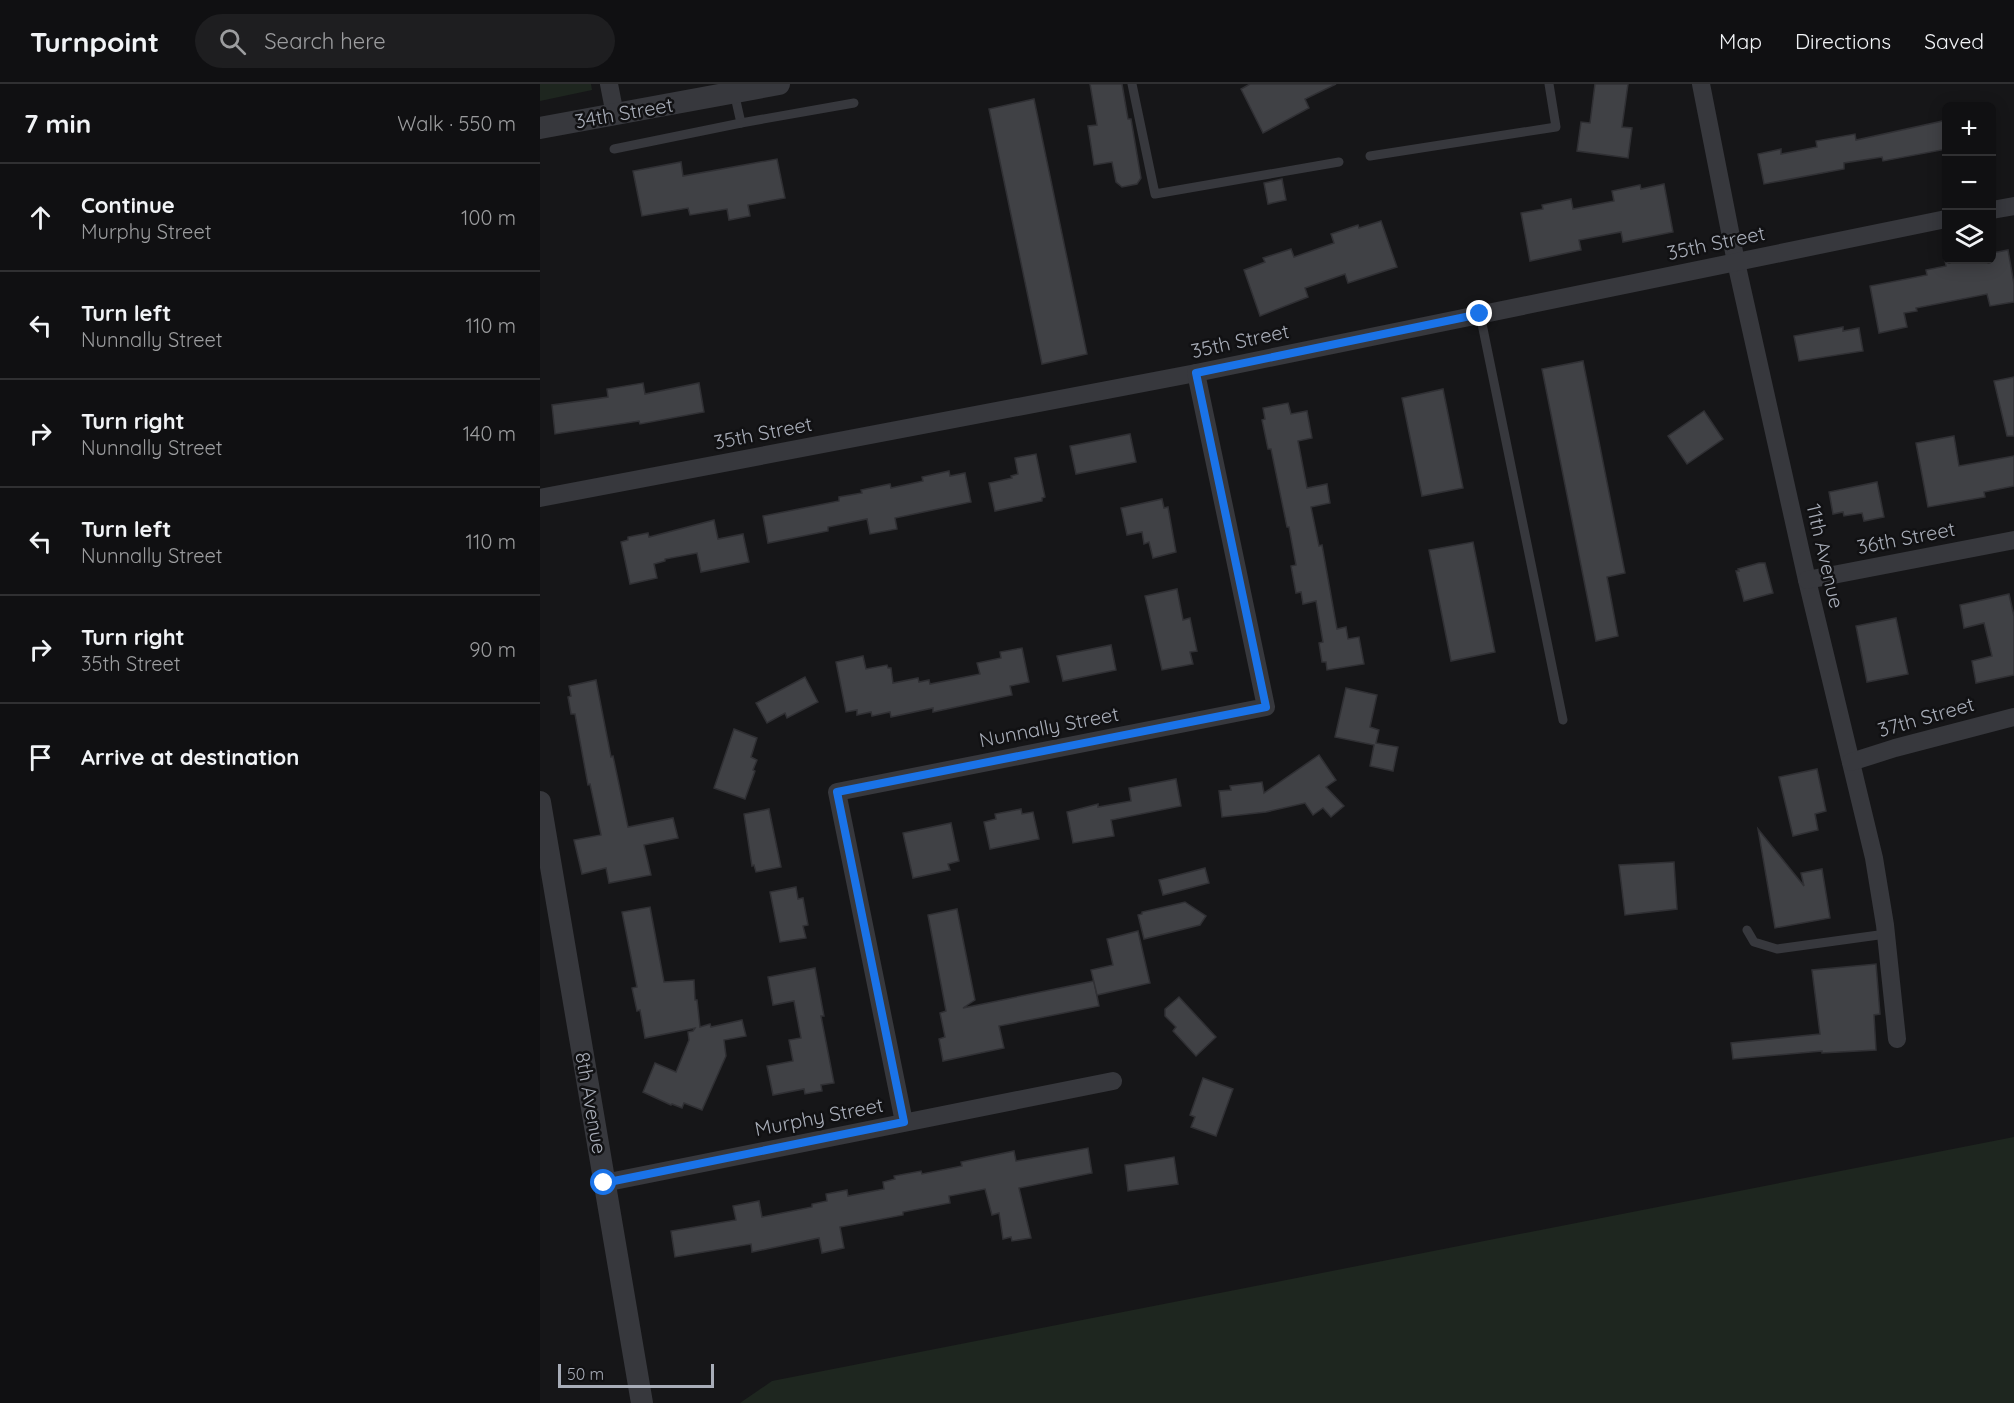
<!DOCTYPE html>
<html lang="en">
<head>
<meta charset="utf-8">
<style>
	:root { --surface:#101012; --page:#1e1e20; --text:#f1f3f6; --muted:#9c9d9f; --line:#303032 }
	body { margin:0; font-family:Quicksand,sans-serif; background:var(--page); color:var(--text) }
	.controls { position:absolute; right:18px; top:18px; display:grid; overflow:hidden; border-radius:9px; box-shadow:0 3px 15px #0003 }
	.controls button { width:54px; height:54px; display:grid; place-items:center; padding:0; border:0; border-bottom:2px solid var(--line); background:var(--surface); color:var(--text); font:30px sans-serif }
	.scale { position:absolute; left:18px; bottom:15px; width:156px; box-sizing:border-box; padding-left:6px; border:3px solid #a8adb8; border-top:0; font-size:16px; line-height:21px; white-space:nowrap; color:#a8adb8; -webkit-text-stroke:4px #111113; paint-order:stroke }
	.stop { position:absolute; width:18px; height:18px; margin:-14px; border:4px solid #1a73e8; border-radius:50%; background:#fff }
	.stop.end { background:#1a73e8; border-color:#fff; box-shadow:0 2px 6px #0008 }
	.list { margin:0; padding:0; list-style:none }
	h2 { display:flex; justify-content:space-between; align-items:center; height:78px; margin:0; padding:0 24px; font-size:26px }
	h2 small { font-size:20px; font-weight:400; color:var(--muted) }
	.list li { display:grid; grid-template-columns:39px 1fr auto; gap:18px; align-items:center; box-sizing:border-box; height:108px; padding:0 24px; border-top:2px solid var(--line) }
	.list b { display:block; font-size:22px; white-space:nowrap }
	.list p { margin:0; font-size:20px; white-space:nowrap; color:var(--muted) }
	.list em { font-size:20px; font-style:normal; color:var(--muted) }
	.icon { flex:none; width:33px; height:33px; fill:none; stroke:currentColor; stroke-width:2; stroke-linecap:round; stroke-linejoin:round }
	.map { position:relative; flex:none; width:1474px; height:1319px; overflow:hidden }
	header { display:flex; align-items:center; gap:36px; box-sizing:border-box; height:84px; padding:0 30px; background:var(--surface); border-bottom:2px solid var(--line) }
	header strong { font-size:28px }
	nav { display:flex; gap:33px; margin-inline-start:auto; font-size:21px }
	.search { width:420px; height:54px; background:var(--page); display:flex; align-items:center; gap:15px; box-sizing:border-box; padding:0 21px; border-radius:33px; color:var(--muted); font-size:22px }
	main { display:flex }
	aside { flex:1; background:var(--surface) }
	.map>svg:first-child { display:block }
	.green { fill:#1e261f }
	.building { fill:#404145; stroke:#303034; stroke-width:1.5 }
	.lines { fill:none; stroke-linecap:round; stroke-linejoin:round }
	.service { stroke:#37383d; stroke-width:9 }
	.minor { stroke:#37383d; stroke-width:18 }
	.tertiary { stroke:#37383d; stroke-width:22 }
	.route { stroke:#1a73e8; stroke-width:8 }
	.labels { text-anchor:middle; stroke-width:5; stroke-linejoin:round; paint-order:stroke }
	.street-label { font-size:20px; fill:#a8adb8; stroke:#111113 }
</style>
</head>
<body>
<header>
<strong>Turnpoint</strong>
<div class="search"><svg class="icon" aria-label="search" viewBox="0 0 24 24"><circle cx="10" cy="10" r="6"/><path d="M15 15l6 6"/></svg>Search here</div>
<nav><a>Map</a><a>Directions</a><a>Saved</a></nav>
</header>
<main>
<aside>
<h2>7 min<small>Walk · 550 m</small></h2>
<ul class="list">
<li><svg class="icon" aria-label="ahead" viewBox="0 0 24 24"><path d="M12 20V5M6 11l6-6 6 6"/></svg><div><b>Continue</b><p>Murphy Street</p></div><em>100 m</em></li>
<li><svg class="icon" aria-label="left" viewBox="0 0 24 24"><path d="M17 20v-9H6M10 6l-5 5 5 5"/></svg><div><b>Turn left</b><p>Nunnally Street</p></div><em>110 m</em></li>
<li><svg class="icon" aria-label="right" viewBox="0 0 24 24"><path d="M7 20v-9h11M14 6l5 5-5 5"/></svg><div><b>Turn right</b><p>Nunnally Street</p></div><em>140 m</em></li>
<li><svg class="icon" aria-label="left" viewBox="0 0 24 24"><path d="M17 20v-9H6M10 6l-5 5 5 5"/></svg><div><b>Turn left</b><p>Nunnally Street</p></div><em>110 m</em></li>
<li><svg class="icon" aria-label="right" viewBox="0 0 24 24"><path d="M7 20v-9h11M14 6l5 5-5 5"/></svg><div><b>Turn right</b><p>35th Street</p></div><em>90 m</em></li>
<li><svg class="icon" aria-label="arrive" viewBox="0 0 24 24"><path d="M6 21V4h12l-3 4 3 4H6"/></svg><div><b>Arrive at destination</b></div></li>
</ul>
</aside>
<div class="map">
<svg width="1474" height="1319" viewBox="0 0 1474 1319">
	<rect width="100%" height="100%" fill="#161618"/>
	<g class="green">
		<polygon points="0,0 51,0 52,6 0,17"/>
		<polygon points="1474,1053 1474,1319 200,1319 232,1297"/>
	</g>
	<g class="building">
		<polygon points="550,0 582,0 588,35 591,35 601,94 597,100 582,103 576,98 572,78 554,81 548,42 557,41"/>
		<polygon points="710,0 796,0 765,15 769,24 723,49 701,5"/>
		<polygon points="1055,0 1088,0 1082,43 1092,44 1088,74 1037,67 1041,38 1050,39"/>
		<polygon points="494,15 547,270 502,280 449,25"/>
		<polygon points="1407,36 1407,65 1343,77 1342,73 1304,79 1304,85 1224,100 1218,70 1241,65 1241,70 1277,63 1276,57 1315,50 1316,56"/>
		<polygon points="237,75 245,114 208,121 210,132 189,136 187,125 150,131 148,124 102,132 93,87 141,78 143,92"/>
		<polygon points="742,95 746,116 728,120 724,99"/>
		<polygon points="1124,100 1133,148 1083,158 1081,148 1039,156 1041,166 990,177 981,129 1003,125 1002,121 1031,115 1033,125 1074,117 1072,107 1100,101 1101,105"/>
		<polygon points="841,137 857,183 808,199 805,190 765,204 768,213 720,232 704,186 725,178 723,174 751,165 754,173 794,159 791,150 818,141 819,144"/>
		<polygon points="1468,166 1474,200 1474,218 1450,222 1447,210 1376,224 1377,227 1364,229 1367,243 1339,249 1330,202 1387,191 1386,186 1406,182 1405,176 1452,176 1452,169"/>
		<polygon points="1303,243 1303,247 1319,244 1323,267 1259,277 1254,252"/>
		<polygon points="1043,277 1085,489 1067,493 1078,552 1056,557 1002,285"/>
		<polygon points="1474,293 1474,352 1467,352 1454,297"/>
		<polygon points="103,299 105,310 159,299 164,328 100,340 99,337 15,350 12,321 68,313 67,305"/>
		<polygon points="903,305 923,404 882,412 862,314"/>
		<polygon points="748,319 751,330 767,327 772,354 758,357 767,404 787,400 790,419 771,423 779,462 782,461 797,545 806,543 808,555 819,553 824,580 787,586 786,578 782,578 779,559 783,558 776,517 763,520 761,508 756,509 751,482 756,481 749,443 747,443 731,365 728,365 722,336 725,335 723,324"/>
		<polygon points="1164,327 1183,355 1147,380 1128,352"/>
		<polygon points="590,350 596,378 536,390 530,362"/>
		<polygon points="1414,352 1419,382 1474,372 1474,402 1444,408 1445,413 1388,423 1376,359"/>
		<polygon points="496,370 505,413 502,414 502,417 455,427 449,399 472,394 471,392 478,390 475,374"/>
		<polygon points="409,387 410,392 425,389 431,418 355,434 357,445 330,450 327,435 288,443 288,447 228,459 223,432 299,417 299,413 322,409 321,406 350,400 351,404 383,397 382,393"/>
		<polygon points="1337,398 1344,433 1324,437 1322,429 1304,432 1303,428 1293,430 1289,408"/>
		<polygon points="622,415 624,424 628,423 636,468 613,474 609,458 604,460 602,448 587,451 581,424"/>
		<polygon points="174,436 178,455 203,450 209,478 161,488 157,469 125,475 125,477 114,480 117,494 90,500 81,458 88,456 88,453 108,449 109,453"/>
		<polygon points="933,458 955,568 911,577 889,466"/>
		<polygon points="1219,479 1225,479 1233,509 1204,517 1196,487 1199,487 1198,485"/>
		<polygon points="637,505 643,536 650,534 657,567 650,568 653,580 622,586 605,512"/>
		<polygon points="1469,510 1474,532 1474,591 1436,599 1432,577 1452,572 1444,539 1424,544 1420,521"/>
		<polygon points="1356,534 1368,590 1327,598 1316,542"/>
		<polygon points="571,561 576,586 523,597 517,572"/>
		<polygon points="482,564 489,598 470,602 472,611 393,628 393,624 351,633 350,628 332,632 331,628 317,631 317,626 306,628 296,578 323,572 326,585 347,581 348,584 351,584 353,599 378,594 379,598 389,596 390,600 440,590 437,579 461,574 460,568"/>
		<polygon points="265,593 278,618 247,634 245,629 227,639 216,619"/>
		<polygon points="56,596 71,673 73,672 88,743 133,734 138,754 104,761 111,791 69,799 66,784 42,790 34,756 61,751 50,700 48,701 35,630 31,630 28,613 31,612 29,602"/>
		<polygon points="806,604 837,611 830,643 839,646 836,659 858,663 853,687 830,682 834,661 795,653"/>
		<polygon points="194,645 217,654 211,673 217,676 213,686 215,687 205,715 174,704"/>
		<polygon points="779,671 796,696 786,703 804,722 791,733 783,724 773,731 765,719 726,728 682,733 679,707 691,706 690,702 722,698 724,709"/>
		<polygon points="1277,685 1286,727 1275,730 1278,746 1253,752 1239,693"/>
		<polygon points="636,695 641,722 571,736 574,752 533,759 527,728 558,720 558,723 591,717 589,704"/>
		<polygon points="229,725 241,783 216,788 214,781 212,782 204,730"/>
		<polygon points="481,725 482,730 493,728 499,755 450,765 444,738 456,735 455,730"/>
		<polygon points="411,739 419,777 408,780 410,786 373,794 363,749"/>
		<polygon points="1218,745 1264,802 1261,789 1282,785 1290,834 1235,844"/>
		<polygon points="1134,778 1137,825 1085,831 1079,781"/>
		<polygon points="665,784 669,799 623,811 619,796"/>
		<polygon points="256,803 258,815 263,814 268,841 263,842 266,854 240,858 230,808"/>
		<polygon points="645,818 666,832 660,841 604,855 598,831 602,830 602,828"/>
		<polygon points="110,823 124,898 154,896 155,916 157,916 160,943 170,940 171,943 202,936 206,952 184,956 186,972 162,1026 144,1019 142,1024 132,1020 131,1021 103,1008 115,979 136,988 149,956 148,948 153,947 155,944 105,954 100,926 97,927 92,904 97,903 82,828"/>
		<polygon points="417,825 435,916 423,924 554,897 559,922 459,942 464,964 403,977 399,955 405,953 400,929 406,927 388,831"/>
		<polygon points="598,847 610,899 557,911 551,886 573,881 567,855"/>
		<polygon points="1336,880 1340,930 1334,931 1336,966 1282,969 1282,967 1193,975 1191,959 1280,950 1272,886"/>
		<polygon points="275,884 284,932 281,932 294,999 281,1001 282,1007 265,1010 264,1005 233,1011 227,982 253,977 249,956 261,954 254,917 233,921 228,893"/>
		<polygon points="639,913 676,953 656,972 633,947 636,943 625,932 625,925"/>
		<polygon points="663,994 693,1005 676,1052 651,1043 655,1033 650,1031"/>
		<polygon points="548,1064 552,1089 479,1104 491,1154 472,1157 471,1153 463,1155 459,1129 452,1131 445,1105 409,1112 410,1119 363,1128 363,1131 300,1143 304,1164 282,1169 279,1154 212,1168 211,1160 135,1173 131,1147 196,1136 193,1122 219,1117 222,1133 272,1123 272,1120 287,1117 286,1110 307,1106 308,1112 344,1105 343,1098 355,1095 354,1092 381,1087 382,1090 422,1082 421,1078 474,1067 476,1077"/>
		<polygon points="634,1073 638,1100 588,1107 585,1081"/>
	</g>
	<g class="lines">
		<g class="service">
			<polyline points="592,0 615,110 799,78"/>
			<polyline points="194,8 201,39 314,19"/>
			<polyline points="74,65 201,39"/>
			<polyline points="830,72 1016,43 1009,0"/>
			<polyline points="940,230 1023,636"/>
			<polyline points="1207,846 1214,858 1237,865 1346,850"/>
		</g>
		<g class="minor">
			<polyline points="69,0 75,31"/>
			<polyline points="1161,0 1196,178 1267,496 1334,774 1345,841 1357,955"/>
			<polyline points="1452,126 1474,122"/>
			<polyline points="0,414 656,289 1406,135"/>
			<polyline points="1267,496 1474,456"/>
			<polyline points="1311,678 1355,664 1474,633"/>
			<polyline points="364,1038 297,708 726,623 656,289"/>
			<polyline points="64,1099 573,997"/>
		</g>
		<g class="tertiary">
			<polyline points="0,44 239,0"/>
			<polyline points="0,718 102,1319"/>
		</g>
	</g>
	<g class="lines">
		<polyline class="route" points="64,1099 364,1038 297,708 726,623 656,289 940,230"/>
	</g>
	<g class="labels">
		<g class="street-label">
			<text transform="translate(84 29) rotate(-10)" y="7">34th Street</text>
			<text transform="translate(1176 159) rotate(-12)" y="7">35th Street</text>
			<text transform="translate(700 257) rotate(-12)" y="7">35th Street</text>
			<text transform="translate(223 349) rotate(-11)" y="7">35th Street</text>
			<text transform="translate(1366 454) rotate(-11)" y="7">36th Street</text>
			<text transform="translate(1285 472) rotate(77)" y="7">11th Avenue</text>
			<text transform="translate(1386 633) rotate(-16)" y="7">37th Street</text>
			<text transform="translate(509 643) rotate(-11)" y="7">Nunnally Street</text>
			<text transform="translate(51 1019) rotate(80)" y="7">8th Avenue</text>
			<text transform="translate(279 1033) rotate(-11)" y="7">Murphy Street</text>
		</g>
	</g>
</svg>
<div class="controls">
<button>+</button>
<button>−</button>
<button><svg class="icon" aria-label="layers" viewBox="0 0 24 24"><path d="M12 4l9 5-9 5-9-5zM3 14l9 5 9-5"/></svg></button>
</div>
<div class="scale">50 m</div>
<div class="stop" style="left:64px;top:1099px"></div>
<div class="stop end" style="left:940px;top:230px"></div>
</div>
</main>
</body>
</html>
